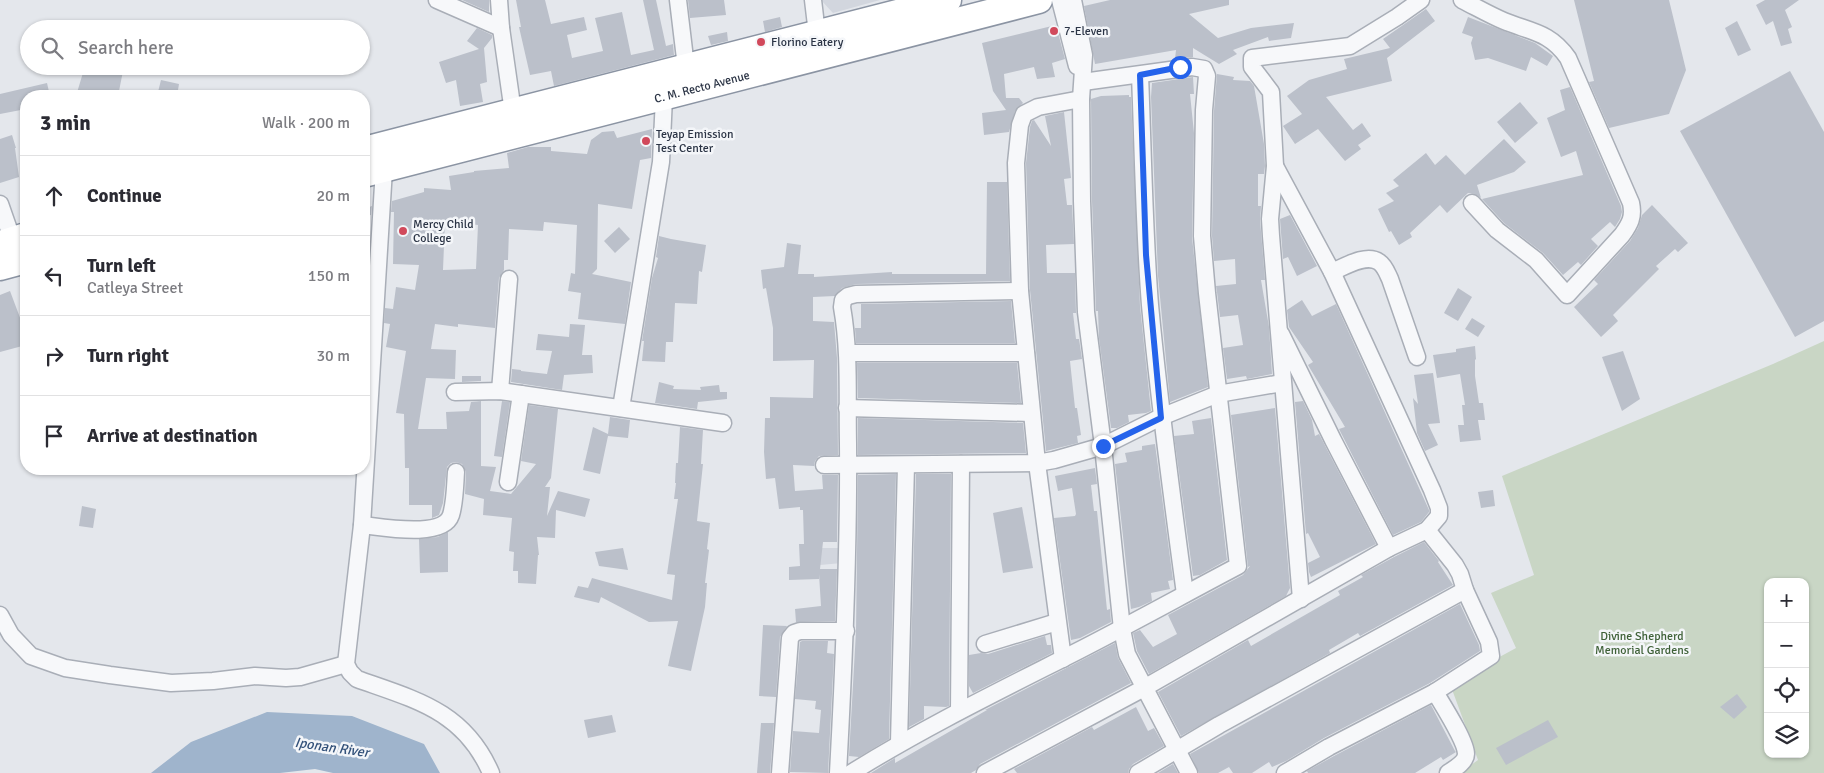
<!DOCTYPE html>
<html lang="en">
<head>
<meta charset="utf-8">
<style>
	:root { --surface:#fff; --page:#f7f7f7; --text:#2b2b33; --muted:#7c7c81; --line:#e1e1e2 }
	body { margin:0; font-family:Signika,sans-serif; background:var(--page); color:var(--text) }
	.controls { position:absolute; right:15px; bottom:15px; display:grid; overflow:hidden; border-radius:10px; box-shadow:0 1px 4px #0004 }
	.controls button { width:45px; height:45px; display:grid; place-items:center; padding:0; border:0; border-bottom:1px solid var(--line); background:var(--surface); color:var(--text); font:25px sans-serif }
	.stop { position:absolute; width:15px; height:15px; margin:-11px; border:4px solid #2563eb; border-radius:50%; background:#fff }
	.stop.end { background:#2563eb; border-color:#fff; box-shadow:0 1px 5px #0008 }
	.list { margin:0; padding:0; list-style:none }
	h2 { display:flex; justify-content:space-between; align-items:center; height:65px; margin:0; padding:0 20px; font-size:21px }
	h2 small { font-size:16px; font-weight:400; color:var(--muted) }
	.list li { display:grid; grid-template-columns:32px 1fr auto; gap:15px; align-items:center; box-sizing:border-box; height:80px; padding:0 20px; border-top:1px solid var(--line) }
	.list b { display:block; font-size:19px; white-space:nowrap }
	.list p { margin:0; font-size:16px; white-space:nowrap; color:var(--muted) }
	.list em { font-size:16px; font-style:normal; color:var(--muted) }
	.icon { flex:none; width:28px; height:28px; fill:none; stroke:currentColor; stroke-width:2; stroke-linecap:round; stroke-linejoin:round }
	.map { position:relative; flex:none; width:1824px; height:773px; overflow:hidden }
	.search { position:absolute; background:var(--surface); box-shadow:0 1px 4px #0004; left:20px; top:20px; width:350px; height:55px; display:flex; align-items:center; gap:12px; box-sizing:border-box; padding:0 18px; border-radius:28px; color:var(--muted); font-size:19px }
	.panel { position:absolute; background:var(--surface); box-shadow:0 1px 4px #0004; left:20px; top:90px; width:350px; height:385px; border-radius:20px }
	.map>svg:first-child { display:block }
	.built { fill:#d2d6de }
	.green { fill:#c9d6c5; fill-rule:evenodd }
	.water { fill:#9fb4cc }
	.building { fill:#bbc0ca; fill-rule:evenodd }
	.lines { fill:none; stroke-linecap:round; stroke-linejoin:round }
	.minor-casing { stroke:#a9aeb7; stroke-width:19 }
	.trunk-casing { stroke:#8b94a3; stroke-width:29 }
	.minor { stroke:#f7f8fa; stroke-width:16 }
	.trunk { stroke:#fff; stroke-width:26 }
	.route { stroke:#2563eb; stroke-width:6 }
	.poi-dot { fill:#d1495b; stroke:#f4f6f9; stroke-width:2 }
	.labels { text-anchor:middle; stroke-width:5; stroke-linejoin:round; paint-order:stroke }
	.poi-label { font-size:12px; fill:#2b3445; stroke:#f4f6f9; text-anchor:start }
	.street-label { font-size:12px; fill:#2b3445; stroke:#f4f6f9 }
	.park-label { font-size:12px; fill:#3f6138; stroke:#f4f6f9 }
	.water-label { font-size:14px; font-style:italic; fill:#34527a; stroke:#f4f6f9 }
</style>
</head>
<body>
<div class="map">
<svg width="1824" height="773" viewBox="0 0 1824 773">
	<rect width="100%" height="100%" fill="#e4e7ec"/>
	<g class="built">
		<polygon points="821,0 880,0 833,13"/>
		<polygon points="820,548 842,548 842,563 820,565"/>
	</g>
	<path class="green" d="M1824,341V773H1460L1478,760L1450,684L1516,648L1491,593L1534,575L1502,476L1773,364ZM1768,582H1805V754H1768Z"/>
	<polygon class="water" points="267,712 352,716 424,744 440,773 333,773 315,769 280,773 151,773 191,742"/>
	<g class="building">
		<polygon points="462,0 489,0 489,12"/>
		<polygon points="516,0 545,0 551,24 584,17 587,30 567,35 572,58 603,51 595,18 622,12 631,55 654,50 643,0 656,0 666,46 673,44 674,55 554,86 551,71 530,75 519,27 521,27"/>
		<polygon points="688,0 724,0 726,15 690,18"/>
		<polygon points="1110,0 1229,0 1229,5 1189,14 1218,38 1251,28 1294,23 1291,38 1269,41 1268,37 1233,50 1237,54 1219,64 1193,48 1193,57 1175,59 1176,50 1095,64 1084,6"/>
		<polygon points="1574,0 1669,0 1686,70 1669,114 1609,128 1589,82 1594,81"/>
		<polygon points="1765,0 1799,0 1785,10 1792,27 1788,29 1792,43 1781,46 1773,21 1766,25 1756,5"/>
		<polygon points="1426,9 1435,21 1387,58 1392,81 1326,97 1353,130 1362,123 1371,136 1358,145 1361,149 1345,161 1318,129 1295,144 1283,126 1302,114 1287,96 1309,80 1347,69 1344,59 1390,48 1383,39"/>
		<polygon points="780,17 782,27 765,32 763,21"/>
		<polygon points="1468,17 1535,43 1553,56 1547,66 1531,57 1526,71 1488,58 1475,60 1471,43 1473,37 1462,33"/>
		<polygon points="1737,21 1751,50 1738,56 1725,28"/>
		<polygon points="1056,25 1065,59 1052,63 1055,77 1037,79 1034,67 1004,74 1006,98 1019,98 1023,103 1015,111 1009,132 984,135 982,113 1006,110 993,91 982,43"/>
		<polygon points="477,28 492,35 492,38 484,48 487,82 480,84 483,102 460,106 456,80 446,83 439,62 479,49 467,41"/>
		<polygon points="727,32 728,41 711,45 708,36"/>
		<polygon points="85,66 124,66 118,96 92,93 91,96 76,96"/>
		<polygon points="1790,71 1824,132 1824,321 1795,337 1680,131"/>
		<polygon points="1217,74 1234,77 1233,80 1250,81 1254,86 1264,144 1265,166 1264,174 1258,174 1258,206 1261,206 1260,220 1265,280 1261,280 1269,327 1272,374 1247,379 1246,376 1227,379 1223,348 1243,345 1238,315 1220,317 1217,292 1216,286 1236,284 1235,259 1214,261 1212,236 1214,111"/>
		<polygon points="1193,77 1194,94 1190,94 1194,133 1192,237 1208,387 1170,402 1158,276 1151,97 1152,83"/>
		<polygon points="161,80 179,84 177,96 157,96"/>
		<polygon points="47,83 50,96 26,96 26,109 0,114 0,94"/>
		<polygon points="1570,87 1621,206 1622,212 1620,219 1615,227 1610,222 1591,239 1598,246 1581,265 1578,262 1563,275 1543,253 1504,223 1482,199 1583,175 1576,151 1561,157 1547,118 1565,110 1560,90"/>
		<polygon points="1129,95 1129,97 1131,97 1140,306 1151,411 1146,413 1128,415 1129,422 1117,428 1111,428 1099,338 1098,311 1096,311 1092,201 1091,99 1101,96"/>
		<polygon points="1520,102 1538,123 1515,143 1497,122"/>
		<polygon points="1064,112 1071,178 1064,179 1067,205 1072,205 1074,244 1046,245 1047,273 1075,273 1076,313 1073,313 1076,339 1079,339 1082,359 1070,361 1075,408 1077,408 1081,435 1077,436 1078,443 1046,451 1030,290 1026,163 1030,127 1032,121 1034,120 1051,146 1045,116"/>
		<path d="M652,129L651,158L640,160L632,209L598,204L597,269L592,274L631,282L625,324L578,319L581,293L568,291L571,273L575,274L577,225L544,222L543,231L509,229L508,260H504V270L499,278L495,328L458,324V327L435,324L431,349L456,350L455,379L426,378L418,429H447L446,412L469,411L471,402L481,401V466L496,467L490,491L511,494L536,464L521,461L529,405L558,409L551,478L545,487H550L547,516L558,491L590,499L585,517L556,510L555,538L537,537L539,555H538L536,584L518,583V571H513L514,552L509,551L512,518L483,515L484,499L465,494L466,472L462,464L456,462L451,463L447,467L443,503L439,515L432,518V505H409V468H405L404,414L396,413L406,351L386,347L390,324L384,323L385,308L393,309L396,287L415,290L419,265L393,264L394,212H391L392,201L424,192V188L451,190L449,176L474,172V171L509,168L507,153L528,147H551V151L587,154L591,140L602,132L614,131L617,138ZM445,221L478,225L476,269L443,270Z"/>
		<polygon points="12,135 16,148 15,148 19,177 0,183 0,139"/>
		<polygon points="1504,139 1526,162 1514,172 1477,185 1481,198 1475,194 1468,193 1447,213 1440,205 1410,233 1412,237 1399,245 1391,231 1389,232 1378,209 1394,201 1386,193 1399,186 1393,180 1426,153 1435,165 1446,155 1465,175"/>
		<polygon points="987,182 1007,182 1010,281 856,284 842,288 835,296 813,297 813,321 834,322 837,358 838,455 819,456 815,461 814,466 793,465 795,491 823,489 822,475 838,475 837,542 823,542 820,569 837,569 835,621 796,622 795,609 821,606 819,574 819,579 789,580 789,567 800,566 799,544 804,544 803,510 800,510 800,507 779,509 775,478 766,479 764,452 765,418 770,418 770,397 813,398 814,360 773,361 773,328 766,288 763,289 761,270 784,267 787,243 801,245 798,274 814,274 814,277 892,272 892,274 986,274"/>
		<polygon points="1652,205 1688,243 1678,252 1675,249 1656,266 1659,269 1613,315 1618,321 1601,337 1574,307 1598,284 1594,280 1630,241 1638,228 1642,215"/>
		<polygon points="372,206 371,215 365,216 364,209"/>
		<polygon points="1290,215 1317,266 1297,276 1288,257 1283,259 1280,219"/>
		<polygon points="619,227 630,239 615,253 604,241"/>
		<polygon points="659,236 671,239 706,245 702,272 699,271 697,304 675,303 673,342 666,342 665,362 642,361 644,341 642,341 652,278 658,258 656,257"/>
		<polygon points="1458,288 1472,297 1458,321 1444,313"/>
		<polygon points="10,291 22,323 26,322 26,345 0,352 0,295"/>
		<polygon points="1302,300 1312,316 1336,304 1429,510 1429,512 1421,522 1393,535 1339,429 1345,427 1308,365 1313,362 1289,327 1287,310"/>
		<polygon points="1011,301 1015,343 856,343 855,328 861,328 861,304"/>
		<polygon points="1472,318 1485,326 1478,337 1465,329"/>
		<polygon points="570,324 585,325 582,355 592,355 593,373 564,375 562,390 511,382 512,369 521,370 521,371 547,374 552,351 536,350 538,334 569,337"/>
		<polygon points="1475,346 1476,359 1475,360 1475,376 1479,403 1483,403 1485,420 1478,420 1481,440 1460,442 1458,425 1464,425 1462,405 1465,405 1460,374 1437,378 1433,355 1456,352 1456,349"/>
		<polygon points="1623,351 1640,399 1622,411 1602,357"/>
		<polygon points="857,363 1017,363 1021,403 858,398"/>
		<polygon points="1433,373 1440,423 1428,424 1438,445 1425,451 1417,433 1413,398 1418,404 1414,375"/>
		<polygon points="462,376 481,376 481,381 462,382"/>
		<polygon points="659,382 674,386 673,389 701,390 700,387 719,385 720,392 727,392 727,399 698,402 697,409 655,403"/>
		<polygon points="502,401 510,402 502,457 494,456"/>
		<polygon points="1303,401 1312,420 1315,436 1319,434 1376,544 1311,577 1309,572 1308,563 1320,557 1308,533 1306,534 1295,402"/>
		<polygon points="1275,408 1290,588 1286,596 1149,674 1137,651 1133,633 1140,630 1153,647 1177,634 1168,615 1243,575 1250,566 1248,567 1231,415"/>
		<polygon points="610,417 630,420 628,438 608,436 600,474 583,470 593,427 608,434"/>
		<polygon points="858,418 1023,423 1026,453 858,455"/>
		<polygon points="1211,418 1227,560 1200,575 1193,576 1174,436 1194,434 1192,421"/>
		<polygon points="680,427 703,430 701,464 703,464 697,521 710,523 707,549 709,550 705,583 707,583 705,607 691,671 668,666 678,621 649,622 601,597 599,603 574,597 578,586 588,588 592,578 672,600 675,575 667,574 678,499 674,499 676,483 675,483 676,463 678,463"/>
		<polygon points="1155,444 1173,580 1168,581 1170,589 1151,593 1152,601 1139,607 1131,609 1115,464 1127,462 1125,453 1142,450 1142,446"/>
		<polygon points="1095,468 1097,484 1091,485 1094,511 1097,511 1107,610 1110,609 1111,622 1080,638 1071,640 1054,518 1075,516 1076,514 1072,488 1058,491 1055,476"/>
		<polygon points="896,474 889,739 859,757 849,756 856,631 858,475"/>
		<polygon points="916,474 951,474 949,706 946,707 924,706 924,719 909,727"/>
		<polygon points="1493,490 1495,506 1481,508 1478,492"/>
		<polygon points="82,506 96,509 93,528 79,526"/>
		<polygon points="1022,507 1033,568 1003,573 993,513"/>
		<polygon points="448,532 448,572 420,573 419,539 438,537"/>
		<polygon points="1424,542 1439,561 1438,562 1453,585 1360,636 1358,633 1329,650 1330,653 1181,736 1158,692 1248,640 1251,646 1340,595 1338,591 1363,577 1361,575 1394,557"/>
		<polygon points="623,548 628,570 599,566 595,552"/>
		<polygon points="1460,604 1479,645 1480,651 1430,683 1324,738 1286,761 1272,767 1269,762 1252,773 1233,773 1229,767 1218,773 1199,773 1190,754"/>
		<polygon points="763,625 787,626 780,637 776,697 759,696"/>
		<polygon points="1045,636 1047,645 1051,645 1052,653 973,693 969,686 969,655 981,653 988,654"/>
		<polygon points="802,641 828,641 827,653 834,654 828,773 790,772 793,731 819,733 821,710 815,709 816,701 795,699 800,642"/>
		<polygon points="1115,643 1118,658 1131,683 980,764 976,770 971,773 871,773 895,758 895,763 987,710 985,710"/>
		<polygon points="1737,694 1747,707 1734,719 1720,707"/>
		<polygon points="1431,705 1455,751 1456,752 1443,760 1441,757 1415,773 1308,773 1307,771 1334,756"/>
		<polygon points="1136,707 1148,731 1154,728 1164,746 1133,764 1129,769 1128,773 1017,773 1014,769 1092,727 1094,730"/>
		<polygon points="612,715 616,732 588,738 584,720"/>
		<polygon points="1548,720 1558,737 1506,765 1496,748"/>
		<polygon points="761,723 774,723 770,773 757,773"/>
		<polygon points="1173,764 1178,773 1158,773"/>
	</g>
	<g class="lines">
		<defs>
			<g id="minor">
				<polyline points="437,0 501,28"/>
				<polyline points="499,0 501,28 513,112"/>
				<polyline points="678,0 686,67"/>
				<polyline points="813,0 818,42"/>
				<polyline points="1060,0 1077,66"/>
				<polyline points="1073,0 1084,55 1081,99 1082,201 1086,312 1103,446 1122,629 1127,654 1189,773"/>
				<path d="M1462,0C1476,7 1490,15 1504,21C1531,32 1550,32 1568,58L1631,203C1634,217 1630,224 1622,235L1567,295L1536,260L1497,230L1472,203"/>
				<path d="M1140,75C1143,151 1144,229 1150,305C1159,402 1172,498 1185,594"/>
				<path d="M384,169L362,525L346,664L350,672L357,679C416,700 464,711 491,773"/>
				<polyline points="0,204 15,247"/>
				<path d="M1332,272C1344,267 1366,253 1379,262C1385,266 1387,273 1390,279L1417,357"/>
				<polyline points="1281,334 1333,440 1389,548"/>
				<polyline points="848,353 1026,353"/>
				<polyline points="500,391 509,279"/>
				<polyline points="455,392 500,391 723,423"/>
				<polyline points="621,408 661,162 664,97"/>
				<polyline points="847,408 1031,413"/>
				<polyline points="824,465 1037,463 1054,460 1103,446 1161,417 1218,394 1282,383"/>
				<polyline points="508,482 521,394"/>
				<path d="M362,525C382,527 443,539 451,515C455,502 455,486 456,472"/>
				<polyline points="1301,599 1271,236 1270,219 1275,166 1271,92 1252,67 1252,58 1350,46 1397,17 1421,0"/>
				<polyline points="0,615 11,635 31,656 65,668 110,675 171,683 213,681 255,676 286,678 300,677 346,664"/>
				<polyline points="985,644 1057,622"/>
				<polyline points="1063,659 1037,463 1020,291 1016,163 1020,125 1024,114 1038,107 1081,99"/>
				<path d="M1435,692C1442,704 1466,741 1466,754C1466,762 1454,769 1448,773"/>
				<polyline points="959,711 961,464"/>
				<polyline points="899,743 906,465"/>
				<polyline points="780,773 790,638 794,633 800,631 846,631"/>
				<path d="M838,773C844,663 849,553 848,443C847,398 850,352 842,307L843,300L848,296L856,294L1020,291"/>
				<path d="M851,773C923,728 999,691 1074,653C1129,625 1183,595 1238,566L1207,293L1202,236L1204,110L1207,76L1204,69L1192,67L1083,82"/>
				<polyline points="985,773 1144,688 1389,548 1427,530 1439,516 1439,508 1432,490 1332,272 1275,166"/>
				<polyline points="1138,773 1219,725 1465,590"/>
				<polyline points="1285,773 1329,747 1435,692 1491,656 1489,642 1465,590 1460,574 1455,565 1427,530"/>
			</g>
			<g id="trunk">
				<polyline points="364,150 948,0"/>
				<path id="s1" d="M364,174L1039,0"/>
				<polyline points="0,244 26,236"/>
				<polyline points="0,267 26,260"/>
			</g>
		</defs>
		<use href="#minor" class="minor-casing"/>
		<use href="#trunk" class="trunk-casing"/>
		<use href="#minor" class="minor"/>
		<use href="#trunk" class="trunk"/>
	</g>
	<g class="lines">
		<polyline class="route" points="1103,446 1161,418 1146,255 1140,75 1180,67"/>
	</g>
	<g class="poi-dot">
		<circle cx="1054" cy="31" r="5"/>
		<circle cx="761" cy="42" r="5"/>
		<circle cx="646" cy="141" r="5"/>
		<circle cx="403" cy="231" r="5"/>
	</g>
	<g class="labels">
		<g class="poi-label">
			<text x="1064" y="35">7-Eleven</text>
			<text x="771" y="46">Florino Eatery</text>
			<text x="656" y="138">Teyap Emission<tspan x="656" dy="14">Test Center</tspan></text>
			<text x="413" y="228">Mercy Child<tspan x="413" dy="14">College</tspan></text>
		</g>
		<g class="street-label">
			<text dy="4" stroke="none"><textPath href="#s1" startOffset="349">C. M. Recto Avenue</textPath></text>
		</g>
		<g class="park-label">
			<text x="1642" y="640">Divine Shepherd<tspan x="1642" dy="14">Memorial Gardens</tspan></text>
		</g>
		<g class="water-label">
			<text transform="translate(332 747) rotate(8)" y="5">Iponan River</text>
		</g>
	</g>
</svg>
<div class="controls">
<button>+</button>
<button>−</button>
<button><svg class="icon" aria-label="locate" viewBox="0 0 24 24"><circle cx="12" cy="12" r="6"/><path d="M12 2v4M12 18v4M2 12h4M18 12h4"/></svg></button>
<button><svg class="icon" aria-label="layers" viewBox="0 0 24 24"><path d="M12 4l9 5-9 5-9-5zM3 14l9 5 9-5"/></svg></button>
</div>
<div class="stop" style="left:1180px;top:67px"></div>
<div class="stop end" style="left:1103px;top:446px"></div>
<div class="search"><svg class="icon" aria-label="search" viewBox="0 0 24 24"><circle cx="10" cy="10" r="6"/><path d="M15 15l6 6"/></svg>Search here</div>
<section class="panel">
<h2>3 min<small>Walk · 200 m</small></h2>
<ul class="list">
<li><svg class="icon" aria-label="ahead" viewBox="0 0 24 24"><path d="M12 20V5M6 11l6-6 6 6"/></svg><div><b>Continue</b></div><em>20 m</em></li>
<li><svg class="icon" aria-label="left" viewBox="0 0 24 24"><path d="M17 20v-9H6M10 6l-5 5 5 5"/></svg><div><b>Turn left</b><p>Catleya Street</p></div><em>150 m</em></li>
<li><svg class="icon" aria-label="right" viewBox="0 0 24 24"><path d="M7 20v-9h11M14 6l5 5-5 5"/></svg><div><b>Turn right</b></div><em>30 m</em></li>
<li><svg class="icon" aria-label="arrive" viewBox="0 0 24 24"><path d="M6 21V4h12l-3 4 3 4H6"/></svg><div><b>Arrive at destination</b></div></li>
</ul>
</section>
</div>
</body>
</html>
